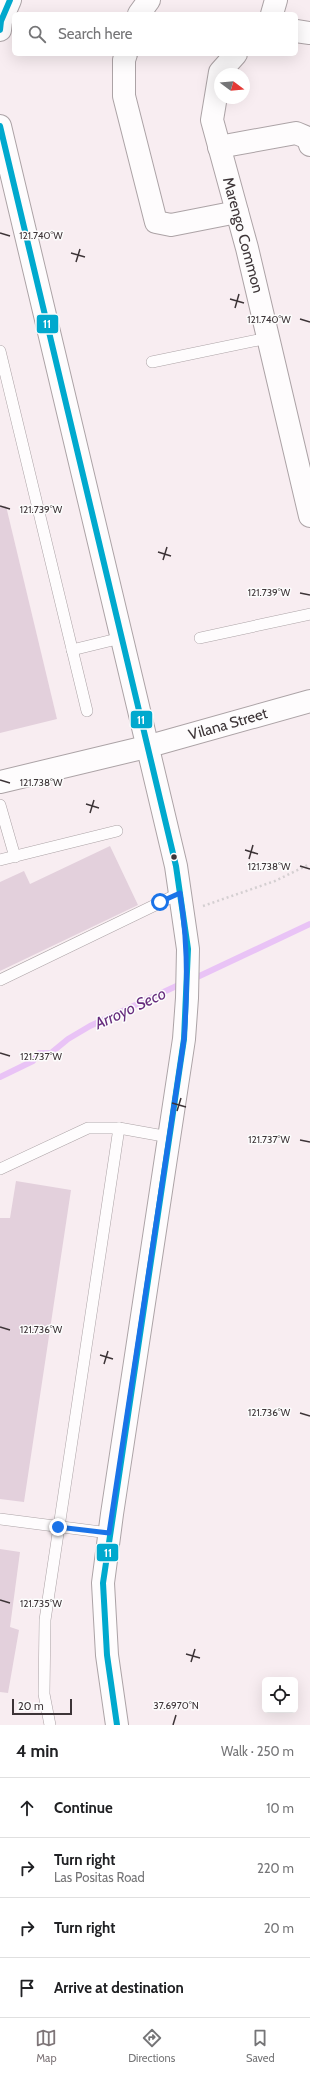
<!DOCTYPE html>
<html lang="en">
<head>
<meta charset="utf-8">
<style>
	:root { --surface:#fff; --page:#f6f6f6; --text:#202124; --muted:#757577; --line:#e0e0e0; --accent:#7e7578 }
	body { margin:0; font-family:Cabin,sans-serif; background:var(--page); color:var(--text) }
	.controls { position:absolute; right:12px; bottom:12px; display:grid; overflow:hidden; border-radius:6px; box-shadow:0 4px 16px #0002 }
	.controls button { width:36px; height:36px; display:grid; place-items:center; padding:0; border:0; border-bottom:1px solid var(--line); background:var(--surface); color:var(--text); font:20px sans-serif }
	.compass { position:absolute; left:214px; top:68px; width:36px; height:36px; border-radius:50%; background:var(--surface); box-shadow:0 4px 16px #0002; rotate:106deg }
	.scale { position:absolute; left:12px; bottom:10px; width:60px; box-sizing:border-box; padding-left:4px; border:2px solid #3d3437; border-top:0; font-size:11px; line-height:14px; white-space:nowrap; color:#3d3437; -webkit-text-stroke:3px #fcfcfc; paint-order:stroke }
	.stop { position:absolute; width:12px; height:12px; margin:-9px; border:3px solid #1a73e8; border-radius:50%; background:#fff }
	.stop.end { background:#1a73e8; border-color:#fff; box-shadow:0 1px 4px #0008 }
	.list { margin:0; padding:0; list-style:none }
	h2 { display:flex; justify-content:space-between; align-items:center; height:52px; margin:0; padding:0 16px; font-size:17px }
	h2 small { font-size:13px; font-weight:400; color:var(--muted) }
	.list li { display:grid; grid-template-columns:26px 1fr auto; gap:12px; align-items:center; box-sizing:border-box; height:60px; padding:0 16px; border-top:1px solid var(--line) }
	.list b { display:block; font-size:15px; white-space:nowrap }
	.list p { margin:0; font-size:13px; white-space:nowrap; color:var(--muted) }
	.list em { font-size:13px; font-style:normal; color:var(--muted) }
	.icon { flex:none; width:22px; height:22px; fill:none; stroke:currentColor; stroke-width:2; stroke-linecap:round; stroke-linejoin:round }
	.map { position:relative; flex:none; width:310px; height:1725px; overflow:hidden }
	.search { position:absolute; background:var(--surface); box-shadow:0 4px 16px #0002; left:12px; right:12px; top:12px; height:44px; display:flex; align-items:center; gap:10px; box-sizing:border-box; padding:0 14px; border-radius:6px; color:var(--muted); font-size:15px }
	.sheet { height:292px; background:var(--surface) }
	nav { display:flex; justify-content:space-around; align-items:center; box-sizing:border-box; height:56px; border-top:1px solid var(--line); background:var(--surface); font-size:11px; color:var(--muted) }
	nav a { display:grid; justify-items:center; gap:2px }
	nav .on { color:var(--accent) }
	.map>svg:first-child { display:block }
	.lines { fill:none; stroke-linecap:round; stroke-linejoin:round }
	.stream { stroke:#e9c3f6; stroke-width:6 }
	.building { fill:#e3d0dc }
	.lane-casing { stroke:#aca3a6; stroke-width:12 }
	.street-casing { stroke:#aca3a6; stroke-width:24 }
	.secondary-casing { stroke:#aca3a6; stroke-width:24 }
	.path { stroke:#d4cfd1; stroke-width:2.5; stroke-dasharray:2 3; stroke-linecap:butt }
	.lane { stroke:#fefcfd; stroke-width:11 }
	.street { stroke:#fefcfd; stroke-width:22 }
	.secondary { stroke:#fefcfd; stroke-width:22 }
	.bus-1-casing { stroke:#fcfcfc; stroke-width:9 }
	.bus-1 { stroke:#00a9ce; stroke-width:6 }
	.route { stroke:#1a73e8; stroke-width:5 }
	.ticks { fill:none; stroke:#3d3437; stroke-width:1.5 }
	.bus-dot { fill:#3d3437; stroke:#fcfcfc; stroke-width:1.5 }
	.labels { text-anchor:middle; stroke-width:3; stroke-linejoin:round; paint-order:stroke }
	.street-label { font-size:15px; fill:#3d3437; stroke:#fcfcfc }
	.water-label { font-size:16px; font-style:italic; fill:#662c7d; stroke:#fcfcfc }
	.ticks-label { font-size:10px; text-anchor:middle; fill:#3d3437; stroke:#fcfcfc; stroke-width:3; stroke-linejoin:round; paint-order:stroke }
	.line-badge { stroke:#fcfcfc; stroke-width:1.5 }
	.badge-label { font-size:11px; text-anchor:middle; font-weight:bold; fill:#fff }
</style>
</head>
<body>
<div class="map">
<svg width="310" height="1725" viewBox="0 0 310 1725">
	<rect width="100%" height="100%" fill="#f8edf1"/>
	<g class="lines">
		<g class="stream">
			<polyline points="191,980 310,924"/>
			<polyline points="0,1077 33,1061 39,1053 51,1053 68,1039 90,1026 183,983"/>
		</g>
	</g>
	<g class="building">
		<polygon points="6,506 57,719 0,733 0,507"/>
		<polygon points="110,846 138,905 0,971 0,882 24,871 30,884"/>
		<polygon points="16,1181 71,1190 24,1502 0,1499 0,1218 10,1218"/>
		<polygon points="0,1549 20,1552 10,1627 19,1630 8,1693 0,1692"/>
	</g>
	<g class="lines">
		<defs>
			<g id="lane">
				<polyline points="0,351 87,711"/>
				<polyline points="152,362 268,338"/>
				<polyline points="200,638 310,614"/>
				<polyline points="72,650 121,638"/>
				<polyline points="0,805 15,857"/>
				<polyline points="0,860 117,831"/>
				<polyline points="0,980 180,893"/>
				<polyline points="0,1169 88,1128 119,1128 169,1137"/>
				<polyline points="0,1519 109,1533"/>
				<polyline points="50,1725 44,1694 45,1620 119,1128"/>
			</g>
			<g id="street">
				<polyline points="139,14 149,0"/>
				<polyline points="272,14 276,0"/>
				<polyline points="296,31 310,33"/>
				<polyline points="126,54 124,60 124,96 156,222 171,225 237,212"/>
				<polyline points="236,54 220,72 212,120 247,248 310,516"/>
				<polyline points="219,147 296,133 308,138 310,145"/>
				<polyline points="0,782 146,747 310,701"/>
			</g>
			<g id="secondary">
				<polyline points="0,30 1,21 10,0"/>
				<polyline points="0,126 176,866 188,949 187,998 184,1039 112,1514 103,1583 107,1655 117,1725"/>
			</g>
		</defs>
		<use href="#lane" class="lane-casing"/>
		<use href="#street" class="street-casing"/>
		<use href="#secondary" class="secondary-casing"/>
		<polyline class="path" points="203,906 275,881 310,864"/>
		<use href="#lane" class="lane"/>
		<use href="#street" class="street"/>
		<use href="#secondary" class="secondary"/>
		<defs>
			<g id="bus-1">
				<polyline points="0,30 1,21 10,0"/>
				<polyline points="0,126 176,866 188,949 184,1039 103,1583 107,1655 117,1725"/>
			</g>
		</defs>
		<use href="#bus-1" class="bus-1-casing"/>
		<use href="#bus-1" class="bus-1"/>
	</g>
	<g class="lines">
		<path class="route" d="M58,1527L109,1533L184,1039C188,989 188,942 180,893L160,902"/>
	</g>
	<path class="ticks" d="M0,233L10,236M71,253L85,257M76,262L80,249M230,299L244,303M235,308L239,294M300,319L310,322M0,506L10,509M158,552L171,556M163,560L167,547M300,593L310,595M0,780L10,783M86,804L99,808M90,813L94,800M245,850L258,854M249,859L253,845M300,866L310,869M0,1053L10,1056M172,1103L186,1107M177,1111L181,1098M300,1140L310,1142M0,1327L10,1330M100,1355L113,1359M104,1364L108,1351M300,1413L310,1416M0,1600L10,1603M186,1654L200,1658M191,1662L195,1649M173,1725L176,1715"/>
	<circle class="bus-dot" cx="174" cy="857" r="3.5"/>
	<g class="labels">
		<g class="street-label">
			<text transform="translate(243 235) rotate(75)" y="5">Marengo Common</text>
			<text transform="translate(228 724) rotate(-16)" y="5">Vilana Street</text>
		</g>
		<g class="water-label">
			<text transform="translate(130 1008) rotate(-25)" y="6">Arroyo Seco</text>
		</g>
	</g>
	<g class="ticks-label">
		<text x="41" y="239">121.740°W</text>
		<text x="269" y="323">121.740°W</text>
		<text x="41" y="513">121.739°W</text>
		<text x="269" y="596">121.739°W</text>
		<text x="41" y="786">121.738°W</text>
		<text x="269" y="870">121.738°W</text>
		<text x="41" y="1060">121.737°W</text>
		<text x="269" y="1143">121.737°W</text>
		<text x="41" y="1333">121.736°W</text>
		<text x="269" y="1416">121.736°W</text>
		<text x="41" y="1607">121.735°W</text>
		<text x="176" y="1709">37.6970°N</text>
	</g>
	<g class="line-badge">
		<rect x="36" y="314" width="23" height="20" rx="4" fill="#00a9ce"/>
		<rect x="130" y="710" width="23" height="19" rx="4" fill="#00a9ce"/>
		<rect x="96" y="1543" width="23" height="19" rx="4" fill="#00a9ce"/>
	</g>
	<g class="badge-label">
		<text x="47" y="328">11</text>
		<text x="141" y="724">11</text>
		<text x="108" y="1557">11</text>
	</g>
</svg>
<div class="controls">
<button><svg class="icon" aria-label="locate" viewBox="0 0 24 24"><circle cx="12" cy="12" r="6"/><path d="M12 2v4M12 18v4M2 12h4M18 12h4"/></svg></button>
</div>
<svg class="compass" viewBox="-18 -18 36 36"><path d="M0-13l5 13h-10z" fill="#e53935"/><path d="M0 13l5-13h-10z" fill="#757577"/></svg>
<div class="scale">20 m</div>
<div class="stop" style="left:160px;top:902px"></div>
<div class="stop end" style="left:58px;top:1527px"></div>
<div class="search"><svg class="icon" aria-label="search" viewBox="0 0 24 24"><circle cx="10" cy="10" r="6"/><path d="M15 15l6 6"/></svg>Search here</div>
</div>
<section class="sheet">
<h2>4 min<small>Walk · 250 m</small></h2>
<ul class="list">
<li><svg class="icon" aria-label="ahead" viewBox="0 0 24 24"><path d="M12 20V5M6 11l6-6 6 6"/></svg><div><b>Continue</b></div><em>10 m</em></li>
<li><svg class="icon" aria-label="right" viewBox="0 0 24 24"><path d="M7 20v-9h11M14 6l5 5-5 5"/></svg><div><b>Turn right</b><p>Las Positas Road</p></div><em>220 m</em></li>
<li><svg class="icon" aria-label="right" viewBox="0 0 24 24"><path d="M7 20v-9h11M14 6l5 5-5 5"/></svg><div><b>Turn right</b></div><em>20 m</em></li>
<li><svg class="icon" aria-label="arrive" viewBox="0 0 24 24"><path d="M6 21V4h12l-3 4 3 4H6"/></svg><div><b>Arrive at destination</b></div></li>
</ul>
</section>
<nav>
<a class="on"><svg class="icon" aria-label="map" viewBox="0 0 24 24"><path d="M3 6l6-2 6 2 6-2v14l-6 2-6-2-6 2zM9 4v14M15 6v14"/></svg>Map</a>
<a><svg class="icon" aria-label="directions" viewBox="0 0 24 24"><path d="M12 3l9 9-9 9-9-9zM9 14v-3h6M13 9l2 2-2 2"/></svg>Directions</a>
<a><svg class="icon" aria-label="saved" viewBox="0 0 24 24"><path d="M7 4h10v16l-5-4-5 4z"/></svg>Saved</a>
</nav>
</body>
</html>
